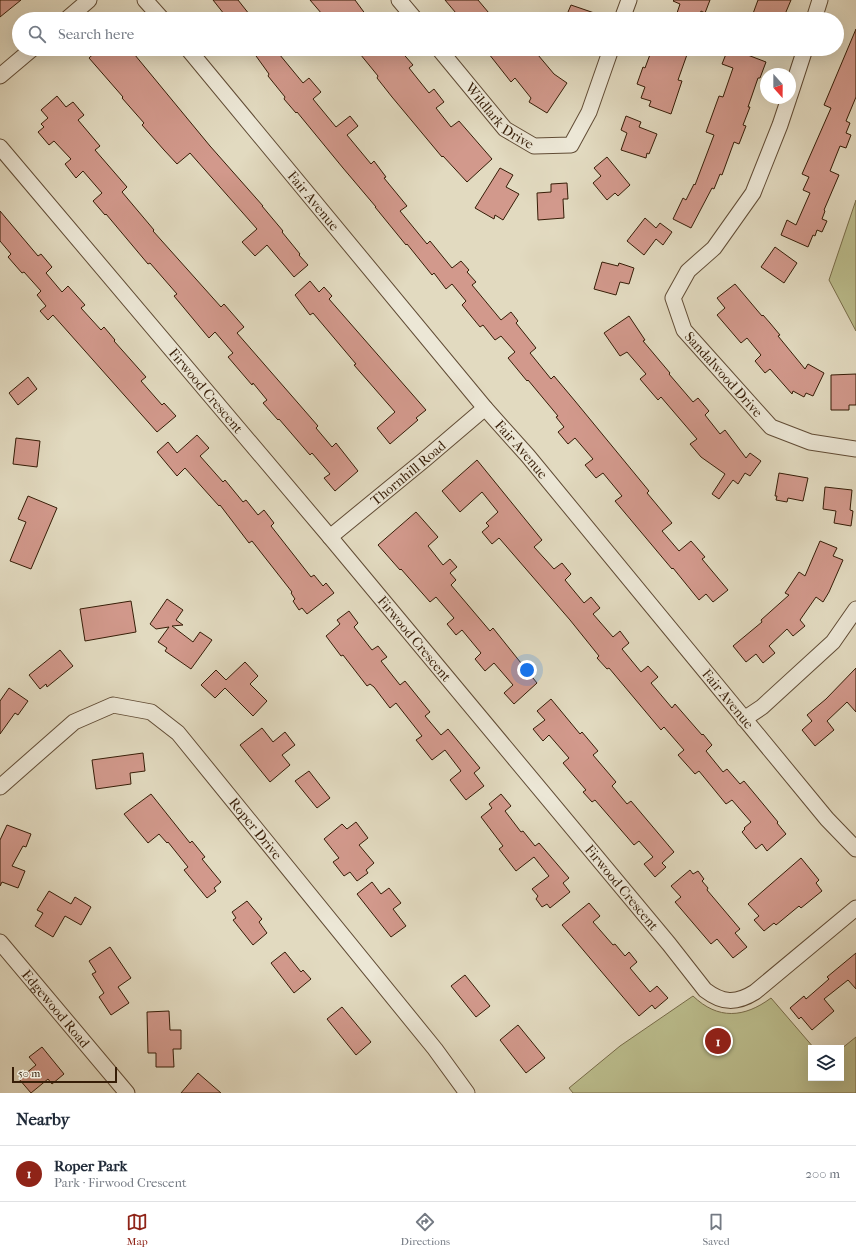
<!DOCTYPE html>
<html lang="en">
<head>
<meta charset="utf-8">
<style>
	:root { --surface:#fff; --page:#f6f6f7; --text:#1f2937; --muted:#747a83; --line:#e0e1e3; --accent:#8f2418 }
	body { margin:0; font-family:"IM FELL French Canon",serif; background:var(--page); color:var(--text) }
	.controls { position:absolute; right:12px; bottom:12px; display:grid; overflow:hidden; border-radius:0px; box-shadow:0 4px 16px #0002 }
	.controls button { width:36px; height:36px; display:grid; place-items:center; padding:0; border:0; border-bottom:1px solid var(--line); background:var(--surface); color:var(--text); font:20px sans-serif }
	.compass { position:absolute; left:760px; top:68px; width:36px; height:36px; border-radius:50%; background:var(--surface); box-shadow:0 4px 16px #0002; rotate:159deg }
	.scale { position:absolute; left:12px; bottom:10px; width:105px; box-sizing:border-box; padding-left:4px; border:2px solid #361d07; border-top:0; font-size:11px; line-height:14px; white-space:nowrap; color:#361d07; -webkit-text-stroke:3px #ece7d6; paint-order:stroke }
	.you { position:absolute; left:527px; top:670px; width:14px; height:14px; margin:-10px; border:3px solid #fff; border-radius:50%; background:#1a73e8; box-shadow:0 0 0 6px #1a73e833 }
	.badge { display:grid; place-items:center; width:26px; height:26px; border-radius:50%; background:var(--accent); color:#fff; font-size:13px; font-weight:700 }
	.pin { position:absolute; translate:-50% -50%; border:2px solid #fff; box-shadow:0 1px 4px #0006 }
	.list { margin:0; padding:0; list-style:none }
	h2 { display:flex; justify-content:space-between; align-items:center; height:52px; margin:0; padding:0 16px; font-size:17px }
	h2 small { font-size:13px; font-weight:400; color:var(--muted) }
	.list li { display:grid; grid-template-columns:26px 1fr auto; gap:12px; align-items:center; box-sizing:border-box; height:56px; padding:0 16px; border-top:1px solid var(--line) }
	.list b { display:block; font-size:15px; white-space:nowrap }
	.list p { margin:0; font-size:13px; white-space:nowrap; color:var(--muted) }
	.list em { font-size:13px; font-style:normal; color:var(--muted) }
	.icon { flex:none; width:22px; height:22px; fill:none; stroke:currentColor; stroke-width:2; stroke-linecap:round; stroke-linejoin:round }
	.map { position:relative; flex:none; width:856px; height:1093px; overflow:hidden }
	.search { position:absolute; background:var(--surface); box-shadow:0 4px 16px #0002; left:12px; right:12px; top:12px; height:44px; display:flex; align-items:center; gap:10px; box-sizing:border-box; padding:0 14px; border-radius:22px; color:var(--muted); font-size:15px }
	.sheet { height:108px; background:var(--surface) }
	nav { display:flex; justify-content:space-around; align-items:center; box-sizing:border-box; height:56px; border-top:1px solid var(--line); background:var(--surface); font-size:11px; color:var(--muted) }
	nav a { display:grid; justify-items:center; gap:2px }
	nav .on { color:var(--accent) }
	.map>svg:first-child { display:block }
	.green { fill:#bbbd8d; stroke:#786d4a }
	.building { fill:#d2998c; stroke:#361d07 }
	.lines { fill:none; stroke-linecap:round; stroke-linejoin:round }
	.minor-casing { stroke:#614c35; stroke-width:17 }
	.minor { stroke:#ece7d6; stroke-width:15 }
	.labels { text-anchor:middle; stroke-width:4; stroke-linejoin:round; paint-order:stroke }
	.street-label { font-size:14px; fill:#361d07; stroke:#ece7d6 }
</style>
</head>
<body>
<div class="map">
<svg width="856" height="1093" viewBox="0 0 856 1093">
	<rect width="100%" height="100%" fill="#e2dac0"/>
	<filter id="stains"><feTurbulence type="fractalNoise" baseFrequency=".005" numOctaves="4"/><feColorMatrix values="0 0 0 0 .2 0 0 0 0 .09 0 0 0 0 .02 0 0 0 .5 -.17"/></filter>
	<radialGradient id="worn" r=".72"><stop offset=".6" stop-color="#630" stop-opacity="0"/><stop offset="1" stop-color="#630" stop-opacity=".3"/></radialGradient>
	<g class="green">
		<polygon points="856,200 856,331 829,280"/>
		<path d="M693,996C718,1020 744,1018 771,998L814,1048H811V1078H841V1049L856,1037V1093H573L569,1088L620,1046Z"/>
	</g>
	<g class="building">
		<polygon points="0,0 21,0 0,17"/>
		<polygon points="213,0 238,0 253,19 228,19"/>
		<polygon points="310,0 355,0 369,19 330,19 324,12 322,14"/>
		<polygon points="445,0 478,0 494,19 461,19"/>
		<polygon points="674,0 710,0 705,13 701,11 698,19 675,19 680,4 673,1"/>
		<polygon points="758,0 791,0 783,19 751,19"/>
		<polygon points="571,5 606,17 606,19 565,19"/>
		<polygon points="856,29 856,97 846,121 850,123 846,133 851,135 846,148 840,146 830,171 839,175 824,210 825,211 822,219 827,221 822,232 817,230 815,236 813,235 808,247 781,235 787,220 796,225 810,193 803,190 809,177 802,174 831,108 824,105"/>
		<polygon points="99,49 130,49 210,146 263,206 262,206 283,231 282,232 300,254 299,255 308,265 294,277 267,245 255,256 242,242 257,229 190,153 177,164 164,150 142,125 144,123 122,98 123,97 89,58"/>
		<polygon points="251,49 275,49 303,83 309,78 321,92 313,99 336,127 350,116 358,126 347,135 371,164 374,161 386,177 384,178 407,206 400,211 427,244 430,241 452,268 461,261 469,270 467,272 476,282 472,285 501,320 511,312 518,321 516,323 536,348 530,353 551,379 554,376 575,401 649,491 647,493 672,523 662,531 679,551 691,541 705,557 702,559 728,590 713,602 706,594 699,600 673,568 672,569 615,501 622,496 603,473 596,478 585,465 593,459 575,438 568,444 558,432 564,427 556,417 558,416 528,380 527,381 508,358 515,352 501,336 495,340 483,325 480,327 462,305 466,301 452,284 446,289 434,273 432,275 407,244 406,245 375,207 376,207 343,168 297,112 296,113 284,99 285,97 268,76 269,74"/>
		<polygon points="356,49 399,49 413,65 409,68 429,93 434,89 444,102 436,108 451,127 459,121 492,159 467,182 443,156 442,157 392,97 377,78 378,76"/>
		<polygon points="485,49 533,49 554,74 567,83 547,113 529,102 531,98 515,78 511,82"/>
		<polygon points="652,49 689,49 678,80 682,81 671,114 649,106 651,101 641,98 645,87 637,84 643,67 645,68"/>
		<polygon points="728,49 732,49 766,62 760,78 758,78 748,107 750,107 743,125 746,126 739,144 734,142 722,175 720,174 714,189 712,188 691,228 673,219 683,198 686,200 694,184 695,185 714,135 706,132 719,96 723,97 733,68 722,64"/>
		<polygon points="57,96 66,107 73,102 84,115 78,120 100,146 95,150 127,187 122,192 154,230 153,231 221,307 224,304 244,327 237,333 318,426 316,428 332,447 336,443 358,471 335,491 324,478 330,474 312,453 310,455 279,419 278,420 263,403 267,400 253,383 252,385 228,357 233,353 215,332 209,338 174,296 177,294 150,263 148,264 106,214 105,215 93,201 102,193 83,171 76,178 65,164 71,159 54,141 49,145 38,132 44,127 41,124 48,118 41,110"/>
		<polygon points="626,116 641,122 639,127 657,134 649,154 647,153 646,158 621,150 627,133 621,130"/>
		<polygon points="607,157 630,185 618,196 615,193 607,200 593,183 601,176 594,168"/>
		<polygon points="500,168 513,175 506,187 519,194 503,220 495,215 494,219 475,208"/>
		<polygon points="567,183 568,199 563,199 564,218 538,220 537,193 551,192 551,184"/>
		<polygon points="0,211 38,256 41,254 52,267 46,273 62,292 68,286 85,305 81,308 101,330 104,327 115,340 114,341 146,377 141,381 162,405 164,403 176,416 157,432 53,315 48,320 40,311 46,306 37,295 41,291 24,272 22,273 8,257 11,254 0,241"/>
		<polygon points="645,218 656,228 660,223 672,232 663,245 656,239 644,255 627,241"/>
		<polygon points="775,247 797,263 784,283 761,267"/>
		<polygon points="602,262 618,266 619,263 634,268 629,284 620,282 616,295 594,289"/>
		<polygon points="310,281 319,292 324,287 332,296 329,299 426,410 416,418 418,420 390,444 377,428 395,412 354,365 356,364 313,313 310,315 295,295"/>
		<polygon points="735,284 762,316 763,315 770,323 780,335 778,336 805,369 808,364 824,373 813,396 806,393 804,397 793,391 792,394 770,369 765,373 755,361 761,355 747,338 741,343 717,315 725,308 717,298"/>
		<polygon points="629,316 645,340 643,341 670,373 669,374 693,402 698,398 709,411 705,415 720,434 725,430 746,458 750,453 761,461 750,476 745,473 738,484 733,480 719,499 712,494 725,474 701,457 690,444 697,439 661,397 658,400 640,379 646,374 627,352 620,356 604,333"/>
		<polygon points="856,374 856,405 849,405 849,410 831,410 831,375"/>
		<polygon points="28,377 37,389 18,405 9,393"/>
		<polygon points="197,435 209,448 200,456 223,482 225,480 243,502 246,500 258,515 264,510 274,523 271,526 311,577 314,575 323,586 326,583 334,593 307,614 302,608 299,610 293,601 295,599 291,593 292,592 252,541 249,543 220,505 219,506 185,468 177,476 157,452 168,442 177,453"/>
		<polygon points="16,438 40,441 37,467 13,464"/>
		<polygon points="477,460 542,540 534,547 554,569 562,563 571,574 565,580 584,603 591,597 600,608 593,614 613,637 620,631 629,643 622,649 641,672 648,666 658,677 651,683 672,708 675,704 702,735 703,734 712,745 706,751 723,772 727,769 740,784 744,781 778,822 777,823 786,834 767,851 762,844 756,849 742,832 745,829 744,828 751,822 732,800 726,804 699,771 695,774 678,755 684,750 664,727 661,730 609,668 607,669 597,658 599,656 570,620 500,539 499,538 492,544 482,532 489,526 486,523 498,512 482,492 460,512 442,491"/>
		<polygon points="779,473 808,478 803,501 788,498 787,502 776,500 777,496 775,496"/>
		<polygon points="825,487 852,490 850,510 853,511 851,526 834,523 836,511 823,509"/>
		<polygon points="28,496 57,508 31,569 10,561 26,522 18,519"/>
		<polygon points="416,512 438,537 428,546 443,565 450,559 457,567 450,573 456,580 451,585 490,631 493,628 537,683 514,704 504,693 513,685 494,663 485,671 475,659 481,653 462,630 456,635 447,624 454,618 436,597 430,602 401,569 400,570 378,545"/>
		<polygon points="820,541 837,548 833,556 843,560 829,592 823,602 816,597 800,620 805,626 793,636 787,629 769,646 775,653 763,663 756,654 746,662 733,646 762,622 761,620 789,595 785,593 799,572 805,576"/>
		<polygon points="167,599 183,610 176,620 183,625 172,626 193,642 200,632 212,640 191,669 165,651 167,648 158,642 169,627 156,629 150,624"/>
		<polygon points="131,601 136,632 85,641 80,609"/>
		<polygon points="349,611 358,623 354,627 372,650 378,646 387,657 381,661 400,685 405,681 430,712 425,716 441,735 448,729 480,768 474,773 484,786 466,800 450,780 461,771 445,750 432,760 416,740 422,736 396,703 390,708 374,687 370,684 367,686 343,655 341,656 326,636 340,624 337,620"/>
		<polygon points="60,650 73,666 47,687 46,684 40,689 29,675"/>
		<polygon points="245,662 258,676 250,684 267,701 253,716 225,688 215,698 201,685 216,670 226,680"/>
		<polygon points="856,668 856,712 847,702 827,721 834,730 815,746 802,730 812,721 807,715 826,699"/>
		<polygon points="9,688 28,701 18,715 15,713 0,734 0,701"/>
		<polygon points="551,699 580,734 582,732 598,751 593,755 616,782 612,786 627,804 631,801 674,852 662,863 666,867 655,877 644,864 653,857 639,841 634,845 595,800 592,802 583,792 586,790 563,763 569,758 549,735 543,741 533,729 545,720 537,711"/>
		<polygon points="262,728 273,742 285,732 295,745 282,755 290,765 270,782 240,745"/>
		<polygon points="143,753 145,771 130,773 131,784 96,789 92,760"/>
		<polygon points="309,771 330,798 317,808 295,781"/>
		<polygon points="151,794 190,843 192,841 205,857 202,859 221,882 214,888 216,891 207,898 184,870 188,867 168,842 167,843 159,834 148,843 124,814"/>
		<polygon points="501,794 511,806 505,811 521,832 523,831 535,846 539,843 569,878 563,883 570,892 550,908 547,904 542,907 536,899 538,896 532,889 549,876 534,857 516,871 499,849 503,846 481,817 492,808 489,804"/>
		<polygon points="356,822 368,838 359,845 374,863 366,870 368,873 357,881 350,872 344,876 333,862 339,858 324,839 342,824 347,829"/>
		<polygon points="7,825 31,834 26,847 23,846 12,866 25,871 18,888 2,882 0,886 0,840"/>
		<polygon points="801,858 819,880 816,883 822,891 801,908 799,906 776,925 774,923 764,931 754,920 759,916 748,904"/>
		<polygon points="690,870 693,874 698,871 704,879 702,881 708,888 707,890 740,929 735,933 747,947 733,958 717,939 711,944 675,902 681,897 671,886"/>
		<polygon points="372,882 381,894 389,888 401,903 393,909 406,926 391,937 357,894"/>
		<polygon points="49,891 71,904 75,897 91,907 81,925 65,916 53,937 35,926 43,913 37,910"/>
		<polygon points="247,901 262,919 259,922 267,933 253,945 233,920 236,918 232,912"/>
		<polygon points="589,903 600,916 593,922 613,945 615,944 625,956 629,952 637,962 630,968 650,992 657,986 668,998 655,1009 652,1005 639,1016 562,925"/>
		<polygon points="110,947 131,978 118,987 129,1003 111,1015 99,997 104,993 92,974 96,972 89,961"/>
		<polygon points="285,952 301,972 303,970 311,979 294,993 271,963"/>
		<polygon points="856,953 856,989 848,980 824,999 834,1011 812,1030 801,1017 799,1019 790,1008 804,996 806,999 829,979 827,977"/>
		<polygon points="465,975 490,1006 476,1017 451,986"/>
		<polygon points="342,1007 371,1042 356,1055 327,1019"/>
		<polygon points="169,1011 170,1030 181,1030 181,1049 173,1049 174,1067 156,1067 156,1053 148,1053 147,1012"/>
		<polygon points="518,1025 545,1058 526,1073 500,1040"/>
		<polygon points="42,1047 64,1074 52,1084 48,1079 31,1093 19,1079 36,1065 29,1057"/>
		<polygon points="198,1073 221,1093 181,1093"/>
	</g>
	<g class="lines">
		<defs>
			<g id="minor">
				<polyline points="145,0 162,19"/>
				<polyline points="399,0 415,19"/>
				<polyline points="67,19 89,0"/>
				<polyline points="622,19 629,0"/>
				<polyline points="814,19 820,0"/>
				<path id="s1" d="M188,49L485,408L528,456L827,819L856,849"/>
				<path id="s2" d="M439,49L505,129L534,146L571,145L589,112L611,49"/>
				<polyline points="0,76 32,49"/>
				<polyline points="790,95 805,49"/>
				<path id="s3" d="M789,98L780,125L753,193L714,248L688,271L673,298L684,330L771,427L810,442L856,449"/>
				<path id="s4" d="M0,147L330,537L669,944L705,990C722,1003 736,1004 755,992L856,908"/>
				<path id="s5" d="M330,537L424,460L485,408"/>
				<polyline points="744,719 762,707 833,642 856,609"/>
				<path id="s6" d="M0,787L74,722L113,705L151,712L178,733L435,1049L467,1093"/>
				<path id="s7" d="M0,942L127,1093"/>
			</g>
		</defs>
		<use href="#minor" class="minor-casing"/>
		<use href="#minor" class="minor"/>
	</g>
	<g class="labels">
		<g class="street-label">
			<text dy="5" stroke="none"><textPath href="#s2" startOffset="91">Wildlark Drive</textPath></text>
			<text dy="5" stroke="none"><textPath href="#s1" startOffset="197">Fair Avenue</textPath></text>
			<text dy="5" stroke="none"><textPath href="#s3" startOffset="328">Sandalwood Drive</textPath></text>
			<text dy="5" stroke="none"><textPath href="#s4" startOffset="319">Firwood Crescent</textPath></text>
			<text dy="5" stroke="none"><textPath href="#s1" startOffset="521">Fair Avenue</textPath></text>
			<text dy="5" stroke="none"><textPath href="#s5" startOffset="101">Thornhill Road</textPath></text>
			<text dy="5" stroke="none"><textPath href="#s4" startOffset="643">Firwood Crescent</textPath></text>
			<text dy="5" stroke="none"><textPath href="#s1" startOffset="845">Fair Avenue</textPath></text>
			<text dy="5" stroke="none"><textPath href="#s6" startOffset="337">Roper Drive</textPath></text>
			<text dy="5" stroke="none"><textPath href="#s4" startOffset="967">Firwood Crescent</textPath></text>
			<text dy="5" stroke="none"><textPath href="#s7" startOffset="87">Edgewood Road</textPath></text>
		</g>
	</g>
	<rect width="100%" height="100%" filter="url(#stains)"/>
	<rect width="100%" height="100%" fill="url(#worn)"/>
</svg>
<div class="controls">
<button><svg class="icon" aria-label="layers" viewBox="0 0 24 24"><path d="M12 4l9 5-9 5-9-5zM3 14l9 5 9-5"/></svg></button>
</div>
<svg class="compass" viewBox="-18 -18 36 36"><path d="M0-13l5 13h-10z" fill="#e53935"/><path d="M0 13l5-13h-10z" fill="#747a83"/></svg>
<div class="scale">50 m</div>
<div class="you"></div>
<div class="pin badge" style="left:718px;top:1041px">1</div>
<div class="search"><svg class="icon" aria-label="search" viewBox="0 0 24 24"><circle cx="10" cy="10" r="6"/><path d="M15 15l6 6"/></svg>Search here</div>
</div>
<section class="sheet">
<h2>Nearby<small></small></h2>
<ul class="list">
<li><span class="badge">1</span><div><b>Roper Park</b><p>Park · Firwood Crescent</p></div><em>200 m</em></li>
</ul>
</section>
<nav>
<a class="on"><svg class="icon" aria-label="map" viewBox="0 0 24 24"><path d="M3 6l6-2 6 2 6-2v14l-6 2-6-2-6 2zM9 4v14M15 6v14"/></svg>Map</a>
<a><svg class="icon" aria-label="directions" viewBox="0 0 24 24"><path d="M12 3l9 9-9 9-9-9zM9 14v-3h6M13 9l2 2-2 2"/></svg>Directions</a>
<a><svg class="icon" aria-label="saved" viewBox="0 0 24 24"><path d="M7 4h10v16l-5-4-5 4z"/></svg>Saved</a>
</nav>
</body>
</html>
